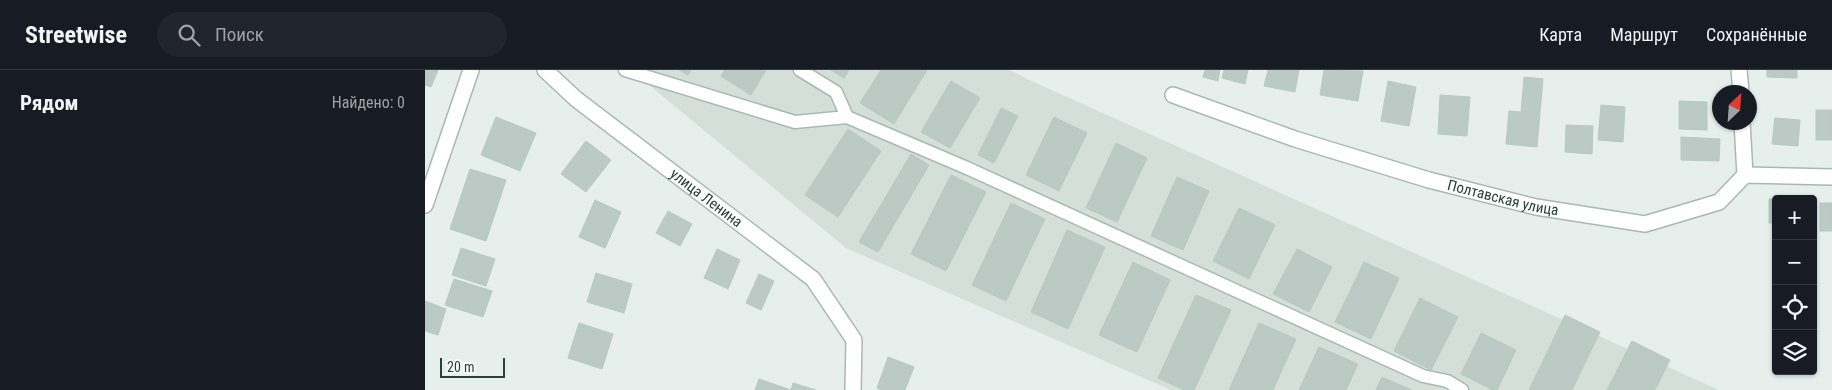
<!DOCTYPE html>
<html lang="ru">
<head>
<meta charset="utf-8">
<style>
	:root { --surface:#171b24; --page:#20242c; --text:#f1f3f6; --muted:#9ea1a6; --line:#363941 }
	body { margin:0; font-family:"Roboto Condensed",sans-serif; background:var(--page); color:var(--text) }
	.controls { position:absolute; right:15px; bottom:15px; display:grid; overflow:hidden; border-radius:5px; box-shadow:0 1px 4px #0004 }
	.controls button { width:45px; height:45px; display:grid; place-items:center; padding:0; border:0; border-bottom:1px solid var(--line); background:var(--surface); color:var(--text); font:25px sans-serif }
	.compass { position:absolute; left:1287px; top:15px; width:45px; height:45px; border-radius:50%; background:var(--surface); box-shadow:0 1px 4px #0004; rotate:25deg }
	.scale { position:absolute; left:15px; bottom:12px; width:65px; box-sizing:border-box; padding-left:5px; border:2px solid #24423a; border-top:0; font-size:14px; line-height:18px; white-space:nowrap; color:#24423a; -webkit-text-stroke:4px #f7fbf9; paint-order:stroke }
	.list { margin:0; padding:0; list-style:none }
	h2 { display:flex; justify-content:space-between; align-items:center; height:65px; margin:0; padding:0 20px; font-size:21px }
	h2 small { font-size:16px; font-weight:400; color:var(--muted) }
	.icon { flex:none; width:28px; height:28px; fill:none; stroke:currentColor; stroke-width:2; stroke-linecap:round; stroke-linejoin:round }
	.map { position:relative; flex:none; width:1407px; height:320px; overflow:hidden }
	header { display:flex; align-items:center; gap:30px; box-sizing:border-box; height:70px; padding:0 25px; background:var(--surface); border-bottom:1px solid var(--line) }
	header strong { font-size:24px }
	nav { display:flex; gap:28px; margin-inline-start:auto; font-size:18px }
	.search { width:350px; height:45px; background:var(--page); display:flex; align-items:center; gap:12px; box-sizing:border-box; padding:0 18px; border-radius:28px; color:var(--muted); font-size:19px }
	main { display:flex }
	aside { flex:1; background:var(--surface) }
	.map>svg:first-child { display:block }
	.built { fill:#d4dfda }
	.building { fill:#bbcac4; stroke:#b8c9c2 }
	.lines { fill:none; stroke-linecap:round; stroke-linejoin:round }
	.lane-casing { stroke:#a8b8b2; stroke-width:15 }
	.street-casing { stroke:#a8b8b2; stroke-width:18 }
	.lane { stroke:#fff; stroke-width:12 }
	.street { stroke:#fff; stroke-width:15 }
	.labels { text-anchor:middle; stroke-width:5; stroke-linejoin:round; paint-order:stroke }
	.street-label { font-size:15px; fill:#24423a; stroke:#f7fbf9 }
</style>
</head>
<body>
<header>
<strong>Streetwise</strong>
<div class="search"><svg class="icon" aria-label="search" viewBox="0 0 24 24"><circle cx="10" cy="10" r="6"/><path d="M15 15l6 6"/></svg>Поиск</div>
<nav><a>Карта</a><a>Маршрут</a><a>Сохранённые</a></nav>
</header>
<main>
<aside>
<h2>Рядом<small>Найдено: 0</small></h2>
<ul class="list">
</ul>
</aside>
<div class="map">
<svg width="1407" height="320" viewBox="0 0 1407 320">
	<rect width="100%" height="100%" fill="#e6efeb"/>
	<polygon class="built" points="206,0 585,0 602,9 1294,320 746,320 421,178"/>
	<g class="building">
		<polygon points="0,0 13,0 6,17 0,15"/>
		<polygon points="254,0 266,0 263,5"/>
		<polygon points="300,0 341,0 326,25 296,6"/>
		<polygon points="406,0 424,0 419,8"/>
		<polygon points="456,0 502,0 469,54 435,33"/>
		<polygon points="780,0 795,0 793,11 778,7"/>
		<polygon points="799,0 823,0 820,14 797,8"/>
		<polygon points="843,0 874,0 870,22 839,16"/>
		<polygon points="899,0 938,1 933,31 895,25"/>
		<polygon points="1342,0 1372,0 1372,8 1342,7"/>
		<polygon points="1099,7 1118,9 1112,77 1081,74 1084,41 1096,42"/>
		<polygon points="526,11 555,28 525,78 496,62"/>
		<polygon points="963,11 991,17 984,56 956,51"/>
		<polygon points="1015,25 1045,27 1042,66 1013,64"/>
		<polygon points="1254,31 1282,32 1282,60 1254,59"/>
		<polygon points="1176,35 1200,37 1198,72 1173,70"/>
		<polygon points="576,38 593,46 569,93 553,85"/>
		<rect x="1391" y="40" width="16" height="30"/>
		<polygon points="71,47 111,63 95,101 56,85"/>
		<polygon points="629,47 662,63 634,121 601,105"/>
		<polygon points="1350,48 1375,50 1373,76 1347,74"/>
		<polygon points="1141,55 1168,56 1167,84 1140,82"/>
		<polygon points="423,59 456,81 413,147 380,125"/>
		<polygon points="1256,67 1295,69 1294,91 1256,90"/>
		<polygon points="161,71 186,90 161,122 136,104"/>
		<polygon points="691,73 722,88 692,152 661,138"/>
		<polygon points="486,84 504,95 453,182 434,172"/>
		<polygon points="45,99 81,110 61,171 25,159"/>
		<polygon points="526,105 561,122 521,201 486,184"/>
		<polygon points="752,107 784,121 758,180 726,166"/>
		<polygon points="1344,129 1374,129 1351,129 1351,153 1344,153"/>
		<polygon points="170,130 196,142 180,178 154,167"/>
		<polygon points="586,133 620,149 581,231 547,215"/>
		<rect x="1395" y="133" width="12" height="28"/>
		<polygon points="814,138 850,155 824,209 788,191"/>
		<polygon points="243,141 267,154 255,176 231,163"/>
		<polygon points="642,160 680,177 643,259 606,242"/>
		<polygon points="36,178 70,189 61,216 27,205"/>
		<polygon points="292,179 315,190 303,219 279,208"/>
		<polygon points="872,179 907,197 884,242 848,224"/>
		<polygon points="708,192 745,210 712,282 674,265"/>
		<polygon points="939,192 974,208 946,269 910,252"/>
		<polygon points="171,203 207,214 199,243 162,232"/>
		<polygon points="334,204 349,211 336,240 321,233"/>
		<polygon points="29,209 67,221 58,247 20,235"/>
		<polygon points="771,225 806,240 769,320 759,320 733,308"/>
		<polygon points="995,228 1033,247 1006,300 969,281"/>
		<polygon points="0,231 21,239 13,265 0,261"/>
		<polygon points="1140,245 1175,262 1147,320 1104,320"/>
		<polygon points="154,253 188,264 177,299 143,288"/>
		<polygon points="834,253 871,269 848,320 804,320"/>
		<polygon points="1056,263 1091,280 1072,320 1068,320 1036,304"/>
		<polygon points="1207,271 1245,290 1230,320 1182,320"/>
		<polygon points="894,277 933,294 921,320 874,320"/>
		<polygon points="463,287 489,297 480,320 456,320 452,318"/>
		<polygon points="957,307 987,320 951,320"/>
		<polygon points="334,309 366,320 368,313 391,320 330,320"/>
	</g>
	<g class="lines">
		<defs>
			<g id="lane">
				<polyline points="200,0 370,52 422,47"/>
				<polyline points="375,0 411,22 422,47 542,98 998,306 1022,311 1037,320"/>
			</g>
			<g id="street">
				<path id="s1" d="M120,0L151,29L388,209L429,270L428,320"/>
				<polyline points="1314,0 1316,22"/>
				<path id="s2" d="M748,25L870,69L1004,110L1111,137L1220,154L1294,132L1320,105L1407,107"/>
				<polyline points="1317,52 1320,105"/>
				<polyline points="0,135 46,0"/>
			</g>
		</defs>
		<use href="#lane" class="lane-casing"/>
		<use href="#street" class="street-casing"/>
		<use href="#lane" class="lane"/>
		<use href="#street" class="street"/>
	</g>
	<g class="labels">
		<g class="street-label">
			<text dy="5" stroke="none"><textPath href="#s2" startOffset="346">Полтавская улица</textPath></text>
			<text dy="5" stroke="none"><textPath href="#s1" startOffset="206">улица Ленина</textPath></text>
		</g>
	</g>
</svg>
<div class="controls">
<button>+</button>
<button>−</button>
<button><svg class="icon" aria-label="locate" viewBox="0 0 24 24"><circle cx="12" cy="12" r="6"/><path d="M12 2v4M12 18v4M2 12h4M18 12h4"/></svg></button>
<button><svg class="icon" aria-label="layers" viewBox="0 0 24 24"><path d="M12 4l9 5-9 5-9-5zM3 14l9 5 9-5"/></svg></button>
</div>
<svg class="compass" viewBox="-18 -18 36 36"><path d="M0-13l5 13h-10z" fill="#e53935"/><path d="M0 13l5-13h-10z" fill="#9ea1a6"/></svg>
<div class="scale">20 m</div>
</div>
</main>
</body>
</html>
